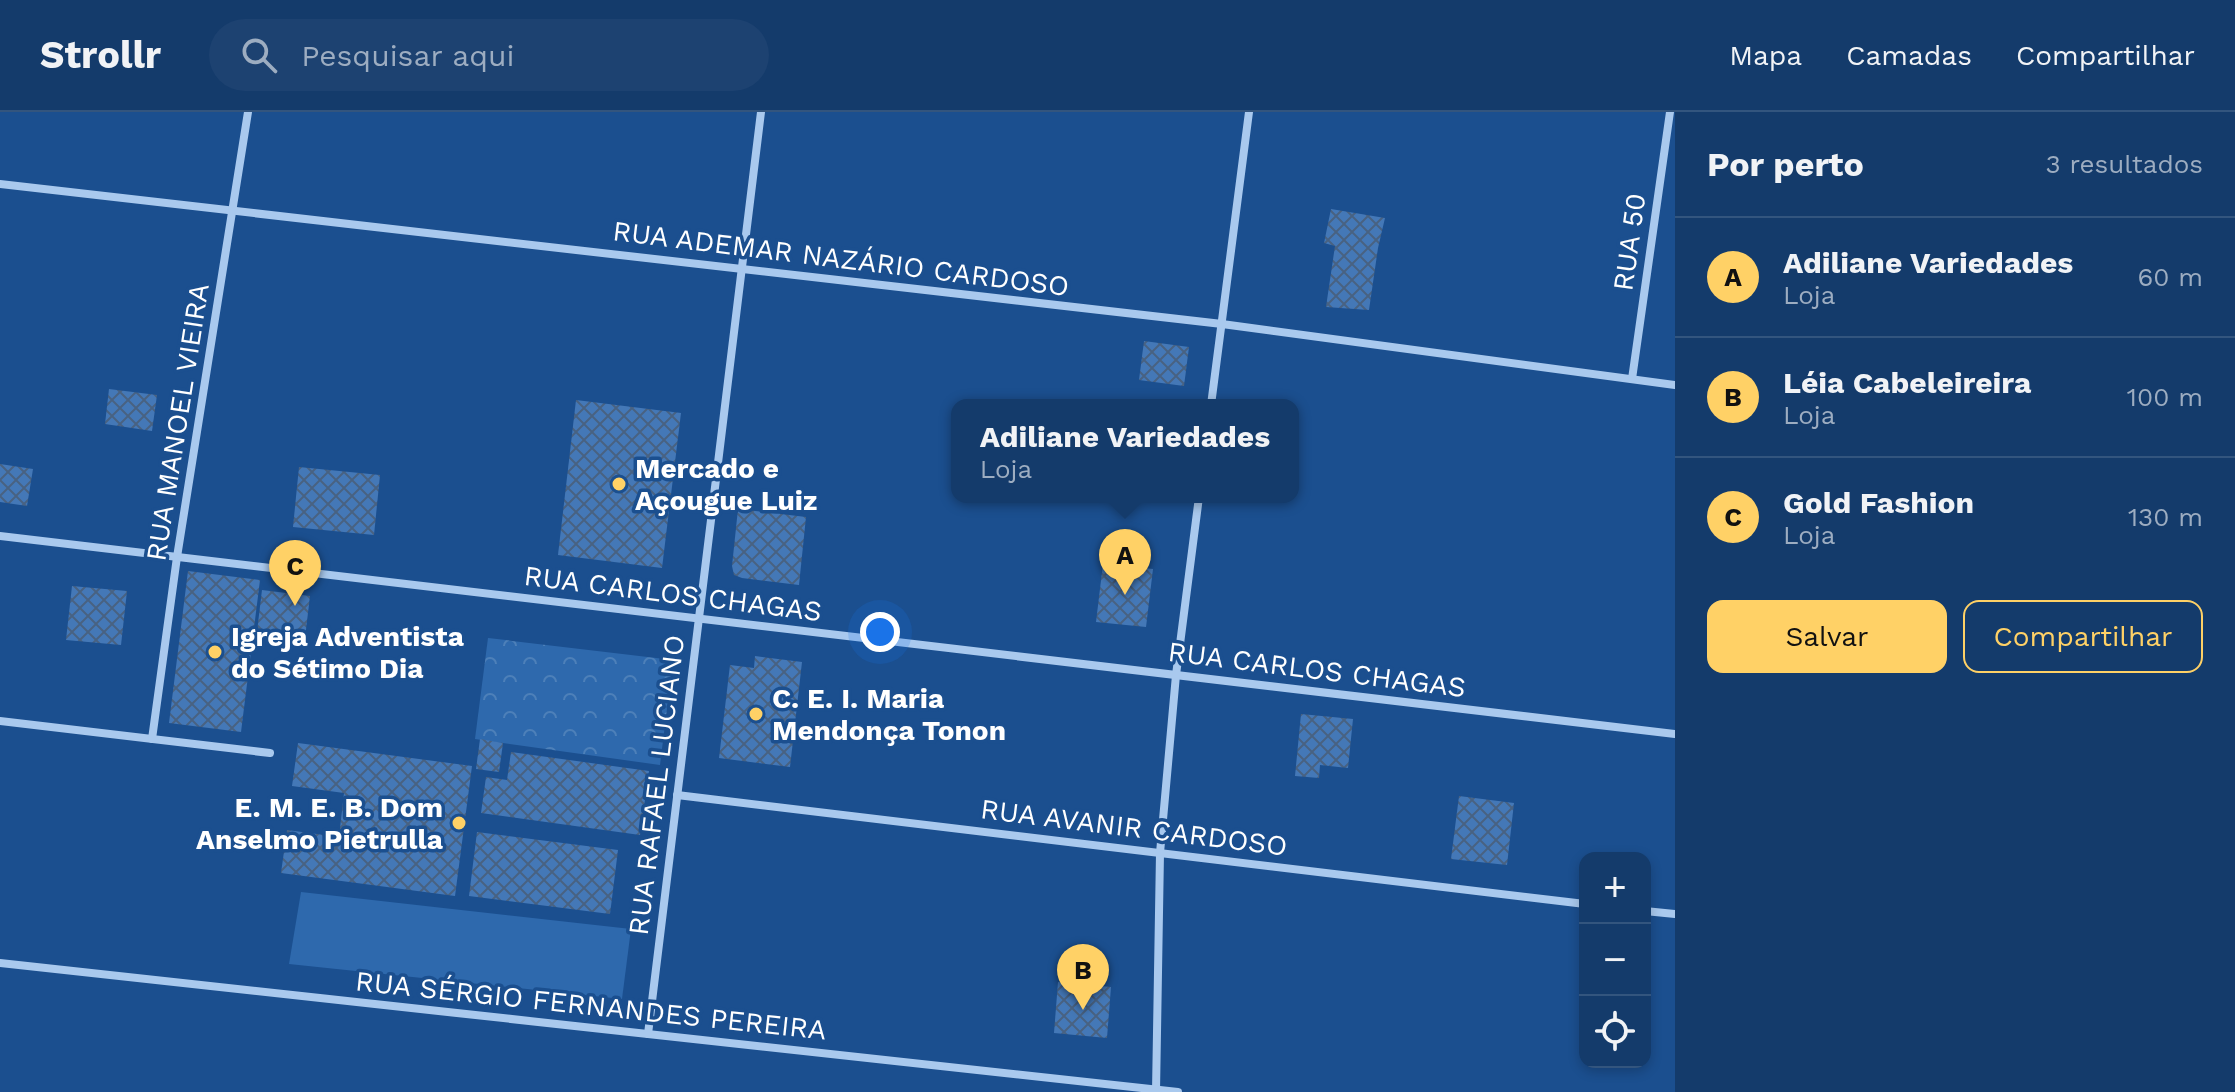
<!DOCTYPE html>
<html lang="pt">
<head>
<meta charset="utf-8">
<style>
	:root { --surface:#143b6b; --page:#1d4271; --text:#f1f3f6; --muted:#9dadc1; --line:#33557e; --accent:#ffd166 }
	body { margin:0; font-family:"Work Sans",sans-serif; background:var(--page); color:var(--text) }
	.controls { position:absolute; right:24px; bottom:24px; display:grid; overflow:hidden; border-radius:16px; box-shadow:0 4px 12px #0003 }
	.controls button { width:72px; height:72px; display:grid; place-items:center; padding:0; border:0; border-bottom:2px solid var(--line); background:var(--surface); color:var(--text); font:40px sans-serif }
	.you { position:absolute; left:880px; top:520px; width:28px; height:28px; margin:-20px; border:6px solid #fff; border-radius:50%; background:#1a73e8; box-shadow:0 0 0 12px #1a73e833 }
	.badge { display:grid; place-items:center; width:52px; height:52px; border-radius:50%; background:var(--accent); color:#111; font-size:26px; font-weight:700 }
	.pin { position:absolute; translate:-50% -66px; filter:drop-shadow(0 2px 4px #0008) }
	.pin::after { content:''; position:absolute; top:42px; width:28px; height:24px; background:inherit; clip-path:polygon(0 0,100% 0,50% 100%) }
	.popup { position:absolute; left:951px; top:287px; width:348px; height:104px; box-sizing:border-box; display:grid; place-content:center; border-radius:16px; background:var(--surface); filter:drop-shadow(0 2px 6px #0005); font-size:26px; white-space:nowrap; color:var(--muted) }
	.popup b { font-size:30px; color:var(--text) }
	.popup::after { content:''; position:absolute; left:50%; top:100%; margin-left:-16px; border:16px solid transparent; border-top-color:var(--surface) }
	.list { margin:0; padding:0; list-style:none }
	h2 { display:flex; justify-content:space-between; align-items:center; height:104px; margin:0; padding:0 32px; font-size:34px }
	h2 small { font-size:26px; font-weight:400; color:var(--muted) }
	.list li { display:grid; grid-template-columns:52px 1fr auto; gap:24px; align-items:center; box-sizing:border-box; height:120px; padding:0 32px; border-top:2px solid var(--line) }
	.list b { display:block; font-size:30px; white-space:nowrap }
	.list p { margin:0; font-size:26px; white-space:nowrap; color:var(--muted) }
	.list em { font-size:26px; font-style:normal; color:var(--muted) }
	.actions { display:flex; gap:16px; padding:24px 32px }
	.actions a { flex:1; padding:18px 0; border:2px solid var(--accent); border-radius:16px; text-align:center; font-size:28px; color:var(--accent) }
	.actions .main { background:var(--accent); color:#111 }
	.icon { flex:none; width:44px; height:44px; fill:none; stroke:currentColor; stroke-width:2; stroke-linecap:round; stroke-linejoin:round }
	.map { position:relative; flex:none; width:1675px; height:980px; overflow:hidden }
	header { display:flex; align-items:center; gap:48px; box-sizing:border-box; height:112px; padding:0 40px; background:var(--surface); border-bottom:2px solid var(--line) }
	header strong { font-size:38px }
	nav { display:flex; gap:44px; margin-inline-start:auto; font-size:28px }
	.search { width:560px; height:72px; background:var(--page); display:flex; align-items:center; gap:20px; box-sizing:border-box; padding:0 28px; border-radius:44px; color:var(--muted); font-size:30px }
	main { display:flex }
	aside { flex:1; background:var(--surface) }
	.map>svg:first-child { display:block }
	.green { fill:#2e69ad }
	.park { fill:url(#park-crowns) }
	.building { fill:url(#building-cross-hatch) }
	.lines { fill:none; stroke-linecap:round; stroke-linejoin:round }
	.street { stroke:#a9c9ee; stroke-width:8 }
	.poi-dot { fill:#ffd166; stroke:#1b4f8f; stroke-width:3 }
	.labels { text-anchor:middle; stroke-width:7; stroke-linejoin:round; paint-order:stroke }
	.street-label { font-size:28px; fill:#fff; stroke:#1b4f8f }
	.poi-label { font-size:28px; font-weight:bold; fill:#fff; stroke:#1b4f8f; text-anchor:start }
</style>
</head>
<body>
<header>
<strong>Strollr</strong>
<div class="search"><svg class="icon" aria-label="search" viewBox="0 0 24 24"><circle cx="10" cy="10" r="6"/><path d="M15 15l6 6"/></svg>Pesquisar aqui</div>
<nav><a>Mapa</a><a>Camadas</a><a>Compartilhar</a></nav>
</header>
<main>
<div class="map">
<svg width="1675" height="980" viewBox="0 0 1675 980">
	<defs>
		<pattern id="park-crowns" width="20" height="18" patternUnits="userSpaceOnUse" patternTransform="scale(2)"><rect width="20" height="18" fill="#2e69ad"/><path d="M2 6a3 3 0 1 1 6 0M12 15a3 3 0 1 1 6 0" fill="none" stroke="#4d80b9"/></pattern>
		<pattern id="building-cross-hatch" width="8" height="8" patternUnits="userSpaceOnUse" patternTransform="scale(2)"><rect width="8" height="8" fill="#4478b7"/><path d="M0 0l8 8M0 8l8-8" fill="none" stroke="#486282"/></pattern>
	</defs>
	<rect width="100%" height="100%" fill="#1b4f8f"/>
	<polygon class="green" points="301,780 631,817 622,887 289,852"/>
	<polygon class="park" points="488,526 673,548 660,653 475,627"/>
	<g class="building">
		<polygon points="1331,97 1385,106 1378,136 1369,198 1326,195 1335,134 1324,131"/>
		<polygon points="1144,229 1189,235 1184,274 1139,268"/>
		<polygon points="109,277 157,283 152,319 105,312"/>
		<polygon points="576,288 681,301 662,456 558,443"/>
		<polygon points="0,352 33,357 27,394 0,390"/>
		<polygon points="299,355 380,363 374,423 293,415"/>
		<polygon points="738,397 806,405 799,473 742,466 734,463 732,454"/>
		<polygon points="1103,452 1153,457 1146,515 1096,510"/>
		<polygon points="188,459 260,468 241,620 169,611"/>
		<polygon points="72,474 127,479 121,533 66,528"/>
		<polygon points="262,478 310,484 304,534 256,528"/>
		<polygon points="755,544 802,550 790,655 719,646 730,553 754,556"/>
		<polygon points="1301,602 1353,607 1348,656 1320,653 1319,666 1295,664"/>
		<polygon points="480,627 503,631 499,660 476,657"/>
		<polygon points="298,631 472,654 455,784 281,761 287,718 339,725 344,681 292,674"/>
		<polygon points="511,640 649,659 640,723 481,701 486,665 507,668"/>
		<polygon points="1459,684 1514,691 1507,753 1451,747"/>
		<polygon points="477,720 618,738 610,802 469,784"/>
		<polygon points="1058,870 1111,875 1107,926 1054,921"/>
	</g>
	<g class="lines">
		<g class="street">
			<polyline points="0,72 1222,212 1675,273"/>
			<polyline points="1632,267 1670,0"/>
			<polyline points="1211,293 1249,0"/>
			<polyline points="0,424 1675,622"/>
			<polyline points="0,609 270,641"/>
			<polyline points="152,627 177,445 248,0"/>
			<polyline points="677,683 1585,792"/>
			<polyline points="1645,799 1675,802"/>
			<polyline points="0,851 1178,980"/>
			<polyline points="648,922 761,0"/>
			<polyline points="1156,980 1160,741 1176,563 1199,385"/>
		</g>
	</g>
	<g class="poi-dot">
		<circle cx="619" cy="372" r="8"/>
		<circle cx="215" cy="540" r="8"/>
		<circle cx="756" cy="602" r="8"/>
		<circle cx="459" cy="711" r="8"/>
	</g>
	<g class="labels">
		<g class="street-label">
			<text transform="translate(1629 130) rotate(-82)" y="10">RUA 50</text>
			<text transform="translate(841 146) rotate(7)" y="10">RUA ADEMAR NAZÁRIO CARDOSO</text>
			<text transform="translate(177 310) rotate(-81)" y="10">RUA MANOEL VIEIRA</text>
			<text transform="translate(673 481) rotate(7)" y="10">RUA CARLOS CHAGAS</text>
			<text transform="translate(1317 557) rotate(7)" y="10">RUA CARLOS CHAGAS</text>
			<text transform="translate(656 673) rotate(-83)" y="10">RUA RAFAEL LUCIANO</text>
			<text transform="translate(1134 715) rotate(7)" y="10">RUA AVANIR CARDOSO</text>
			<text transform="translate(591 893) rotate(6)" y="10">RUA SÉRGIO FERNANDES PEREIRA</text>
		</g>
		<g class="poi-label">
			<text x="635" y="366">Mercado e<tspan x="635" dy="32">Açougue Luiz</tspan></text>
			<text x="231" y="534">Igreja Adventista<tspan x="231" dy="32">do Sétimo Dia</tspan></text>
			<text x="772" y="596">C. E. I. Maria<tspan x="772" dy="32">Mendonça Tonon</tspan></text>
			<text x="443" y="705" text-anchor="end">E. M. E. B. Dom<tspan x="443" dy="32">Anselmo Pietrulla</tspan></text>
		</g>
	</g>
</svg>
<div class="controls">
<button>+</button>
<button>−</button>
<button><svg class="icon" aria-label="locate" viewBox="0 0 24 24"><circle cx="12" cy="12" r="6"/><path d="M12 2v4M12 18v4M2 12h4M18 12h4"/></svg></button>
</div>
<div class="you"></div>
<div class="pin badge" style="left:1125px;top:483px">A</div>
<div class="popup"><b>Adiliane Variedades</b>Loja</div>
<div class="pin badge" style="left:1083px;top:898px">B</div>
<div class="pin badge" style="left:295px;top:494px">C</div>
</div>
<aside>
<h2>Por perto<small>3 resultados</small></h2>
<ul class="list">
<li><span class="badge">A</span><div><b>Adiliane Variedades</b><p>Loja</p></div><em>60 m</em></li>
<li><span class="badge">B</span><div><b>Léia Cabeleireira</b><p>Loja</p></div><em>100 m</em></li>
<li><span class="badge">C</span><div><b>Gold Fashion</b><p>Loja</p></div><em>130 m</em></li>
</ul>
<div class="actions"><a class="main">Salvar</a><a>Compartilhar</a></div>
</aside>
</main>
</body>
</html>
